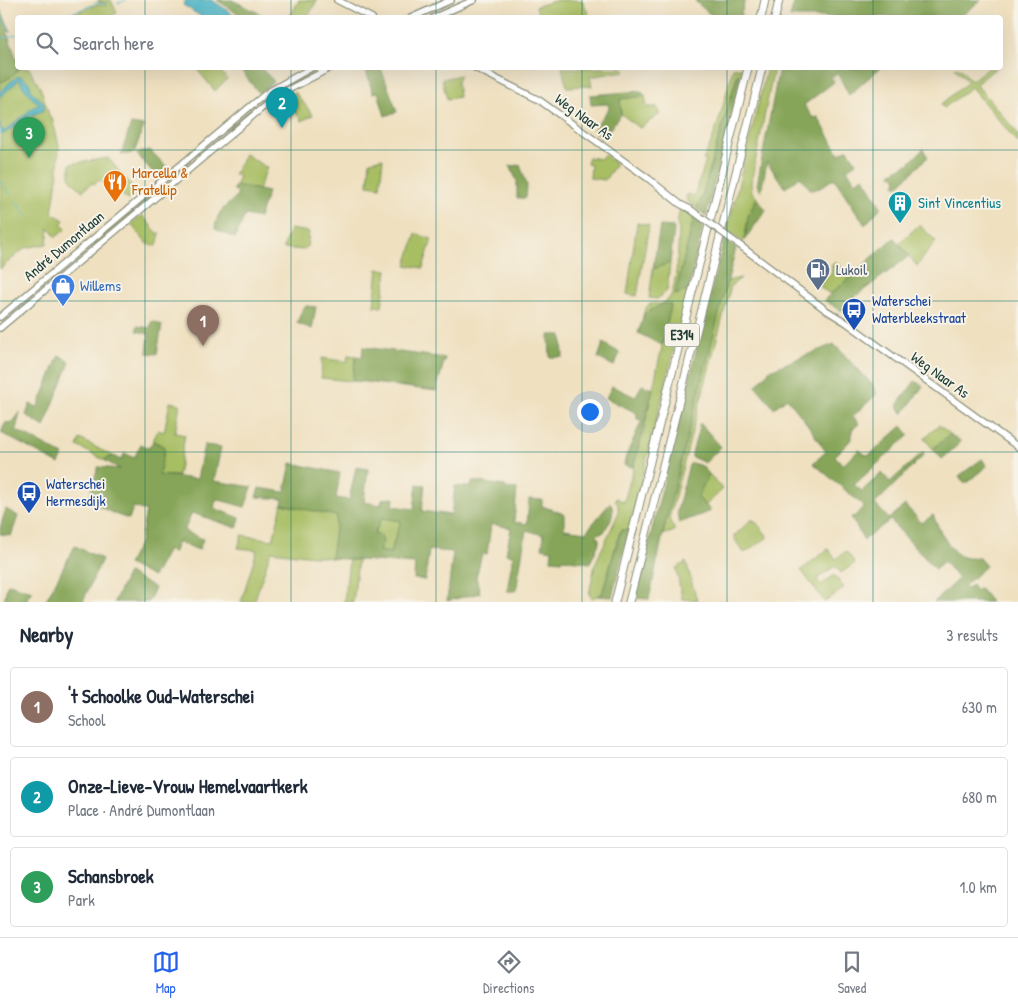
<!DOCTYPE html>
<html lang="en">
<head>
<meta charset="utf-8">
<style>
	:root { --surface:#fff; --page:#f6f6f7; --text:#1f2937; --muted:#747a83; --line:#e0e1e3; --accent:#2563eb }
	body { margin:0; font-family:"Patrick Hand",sans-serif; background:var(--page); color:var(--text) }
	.you { position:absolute; left:589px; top:411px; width:18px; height:18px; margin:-12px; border:4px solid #fff; border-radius:50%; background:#1a73e8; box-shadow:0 0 0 8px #1a73e833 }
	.badge { display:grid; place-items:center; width:32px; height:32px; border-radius:50%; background:var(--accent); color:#fff; font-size:16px; font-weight:700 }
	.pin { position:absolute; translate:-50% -41px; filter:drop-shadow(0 1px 2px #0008) }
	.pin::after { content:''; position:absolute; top:26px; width:18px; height:15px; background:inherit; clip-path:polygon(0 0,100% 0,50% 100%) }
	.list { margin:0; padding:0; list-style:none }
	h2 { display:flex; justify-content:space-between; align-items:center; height:65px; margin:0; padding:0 20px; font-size:21px }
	h2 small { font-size:16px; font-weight:400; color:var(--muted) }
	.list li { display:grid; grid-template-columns:32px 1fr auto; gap:15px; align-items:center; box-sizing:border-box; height:80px; margin:0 10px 10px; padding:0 10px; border:1px solid var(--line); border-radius:5px }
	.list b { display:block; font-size:19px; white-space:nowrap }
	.list p { margin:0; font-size:16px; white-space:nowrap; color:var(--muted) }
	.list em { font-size:16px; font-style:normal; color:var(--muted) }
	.icon { flex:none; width:28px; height:28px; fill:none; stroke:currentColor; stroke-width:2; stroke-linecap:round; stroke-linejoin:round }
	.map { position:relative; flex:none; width:1018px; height:602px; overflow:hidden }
	.search { position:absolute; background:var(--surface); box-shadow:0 5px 20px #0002; left:15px; right:15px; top:15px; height:55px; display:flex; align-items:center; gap:12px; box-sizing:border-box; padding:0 18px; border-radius:5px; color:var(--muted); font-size:19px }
	.sheet { height:335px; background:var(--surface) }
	nav { display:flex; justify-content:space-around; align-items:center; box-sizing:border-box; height:70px; border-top:1px solid var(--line); background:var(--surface); font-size:14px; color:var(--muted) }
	nav a { display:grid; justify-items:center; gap:2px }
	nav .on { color:var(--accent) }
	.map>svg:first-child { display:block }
	.green { fill:#a8be63; stroke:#647e4c }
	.forest { fill:#86a559; stroke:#527146; fill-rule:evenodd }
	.water { fill:#45b1c3; stroke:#32777c }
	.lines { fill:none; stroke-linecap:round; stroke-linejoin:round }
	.stream { stroke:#45b1c3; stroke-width:1 }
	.secondary-casing { stroke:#878e7a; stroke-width:8 }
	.highway-casing { stroke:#878e7a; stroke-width:9 }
	.secondary { stroke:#fff; stroke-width:5.5 }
	.highway { stroke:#fff; stroke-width:7 }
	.secondary-bridge-casing { stroke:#878e7a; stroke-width:8; stroke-linecap:butt }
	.secondary-bridge { stroke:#fff; stroke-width:5.5 }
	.grid { fill:none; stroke:#0f766e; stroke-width:1; stroke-opacity:0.55 }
	.labels { text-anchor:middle; stroke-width:4; stroke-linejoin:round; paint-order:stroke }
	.shield { fill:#f7f3e8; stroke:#60746a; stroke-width:1 }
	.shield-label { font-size:14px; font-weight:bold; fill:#1f3d34 }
	.street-label { font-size:15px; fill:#1f3d34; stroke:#f7f3e8 }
	.food-label { font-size:15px; fill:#c56008; stroke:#f7f3e8; text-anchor:start }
	.culture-label { font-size:15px; fill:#0d838f; stroke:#f7f3e8; text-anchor:start }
	.service-label { font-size:15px; fill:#4e5e75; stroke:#f7f3e8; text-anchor:start }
	.shop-label { font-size:15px; fill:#366cbe; stroke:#f7f3e8; text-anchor:start }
	.transit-label { font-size:15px; fill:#164399; stroke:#f7f3e8; text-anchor:start }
</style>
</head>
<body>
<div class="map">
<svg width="1018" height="602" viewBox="0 0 1018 602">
	<rect width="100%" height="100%" fill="#f7f3e8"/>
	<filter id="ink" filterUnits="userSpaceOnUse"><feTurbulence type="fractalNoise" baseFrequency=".02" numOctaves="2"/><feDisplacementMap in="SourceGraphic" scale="10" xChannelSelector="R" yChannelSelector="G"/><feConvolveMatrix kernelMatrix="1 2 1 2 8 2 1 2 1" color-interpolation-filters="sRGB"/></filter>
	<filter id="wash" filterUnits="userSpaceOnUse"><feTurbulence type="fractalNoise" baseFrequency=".0096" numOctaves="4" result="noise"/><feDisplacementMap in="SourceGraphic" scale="20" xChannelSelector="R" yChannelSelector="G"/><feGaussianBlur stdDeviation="1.12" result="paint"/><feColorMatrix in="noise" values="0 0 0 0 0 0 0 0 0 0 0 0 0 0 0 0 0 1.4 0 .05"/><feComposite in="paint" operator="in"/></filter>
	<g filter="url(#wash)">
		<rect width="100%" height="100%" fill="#efe0c0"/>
		<g class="green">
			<polygon points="98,0 111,0 117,13 109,17 80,17 79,15 74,17 64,17 96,5 107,5 106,3 98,2"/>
			<polygon points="299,0 317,0 308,17 290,17"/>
			<polygon points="558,0 582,0 590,17 539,17 536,6"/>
			<polygon points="20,68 29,68 41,89 50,118 52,118 59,145 58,173 52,213 64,220 61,224 66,229 56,237 49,228 47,244 25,248 0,269 0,83 11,77"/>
			<polygon points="196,68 218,68 227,79 215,91"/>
			<path d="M318,68H326L262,104L228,131L227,129C258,103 282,86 318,68Z"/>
			<polygon points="562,68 624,68 625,71 590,77 592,86 567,87"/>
			<path d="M733,68H743L741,77L737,75L700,203L696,208L686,200L687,194L694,196L706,161L703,160C718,130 725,99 733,68Z"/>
			<polygon points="767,68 774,68 751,183 752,192 757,198 748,216 745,239 743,242 727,231"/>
			<polygon points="955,68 960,68 971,81 988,68 996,68 976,84 1018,134 1018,143 971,87 944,108 941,104 968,82"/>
			<polygon points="460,75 457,82 459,97 447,99 442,79"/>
			<polygon points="295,92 313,115 302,121 285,98"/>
			<polygon points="645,96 647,107 657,107 660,114 640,128 621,114 620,99"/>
			<polygon points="245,154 267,168 258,190 236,185 239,175 234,175"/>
			<polygon points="604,154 616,164 605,180 590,178 591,165 587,164 588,157 601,159"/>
			<polygon points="108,158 137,192 127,200 109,179 104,184 100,180 94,184 92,183 82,191 70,179 70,164"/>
			<polygon points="383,158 380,187 368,185 370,161"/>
			<polygon points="161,186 161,189 94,246 91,243"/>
			<path d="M682,208L694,217L675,295L689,290L629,530H621L619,534L602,594L592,598L589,595L595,564L618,514V505L615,500L616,498L624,502L643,434L671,305L665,304L646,313L643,321H642C647,290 659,314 670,297C677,286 678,245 679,231L677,222L680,209Z"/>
			<polygon points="142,215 157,233 160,233 157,246 147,244 131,224"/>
			<polygon points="637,223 649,225 637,296 627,294"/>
			<polygon points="919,225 936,241 917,266 899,243"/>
			<polygon points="290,229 309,232 307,247 303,250 283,248"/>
			<polygon points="416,234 432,239 423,268 406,265"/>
			<polygon points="836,262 851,277 830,294 821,288 821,283 832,273 832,265"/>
			<polygon points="670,263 667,291 657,299 649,298 653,269"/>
			<polygon points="378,269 387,270 382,307 374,306"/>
			<polygon points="741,278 731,286 671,511 669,519 675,531 663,535 667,516 727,281"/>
			<polygon points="348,355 356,356 352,381 321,378 322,358 347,362"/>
			<polygon points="170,402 180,404 175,433 185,435 178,476 159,475 165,447 153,441 158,430 164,432"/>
			<polygon points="939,425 950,434 933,449 924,438"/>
			<polygon points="80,439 113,456 104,460 77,446"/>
			<polygon points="709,474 723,489 705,506 697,497"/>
			<polygon points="282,504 337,516 331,558 271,551 254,602 241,602 257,550 238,548 242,535 273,540"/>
			<polygon points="382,518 401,521 390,553 378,551 383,542 381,536 374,534"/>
			<polygon points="751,520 754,520 766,534 767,538 744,553 734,538 734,536"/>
			<polygon points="828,549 836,559 846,551 855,563 841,573 835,566 817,579 821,585 833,576 835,576 844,588 825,602 801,570"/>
			<polygon points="349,560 358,560 353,602 344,602"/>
			<polygon points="686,562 697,600 682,599 676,568"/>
		</g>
		<g class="forest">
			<polygon points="217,0 232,0 267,17 240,17 235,12"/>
			<polygon points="697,0 745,0 740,18 713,17 695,1"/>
			<polygon points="795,0 981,0 960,17 790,17"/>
			<polygon points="0,9 11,31 7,32 17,60 18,68 20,68 11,77 0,83"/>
			<polygon points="239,68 261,68 274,81 259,93"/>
			<polygon points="365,68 381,68 397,112 385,116 378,92 373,93"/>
			<polygon points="779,68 880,68 849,95 838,74 831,76 834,82 804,105 813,118 818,117 839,154 848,149 856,163 847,169 855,182 864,177 881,207 865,225 834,178 820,188 811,190 800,177 785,188 767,162 761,191 757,185"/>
			<polygon points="738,74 741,77 706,216 696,208 700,203"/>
			<polygon points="641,91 645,96 620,99 621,114 603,138 593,130 609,108 608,104 591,105 590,95"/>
			<polygon points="131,124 144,126 134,153 121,155"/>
			<polygon points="923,149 928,157 897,187 895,184 897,180 894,175 891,176 892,172 908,164"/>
			<polygon points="150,150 167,167 156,176 136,153"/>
			<polygon points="520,165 527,185 526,198 517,198 517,181 510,166"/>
			<path d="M236,185L268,192L259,218L245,215L235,238L215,229C216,221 218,214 223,209C228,203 235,200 238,193L233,189Z"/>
			<polygon points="757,198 766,210 745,239 748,216"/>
			<polygon points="694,217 703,225 689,290 675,295"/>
			<polygon points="660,226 673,227 674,229 670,263 653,269"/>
			<polygon points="894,238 909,256 848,302 842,311 824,300"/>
			<polygon points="724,239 736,248 667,516 649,599 635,598"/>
			<polygon points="665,303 671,305 662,345 638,333 645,313"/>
			<polygon points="307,306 316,307 312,329 297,323 303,308"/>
			<polygon points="152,321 162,325 157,354 147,353 149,334 137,331 137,326 150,328"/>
			<polygon points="549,335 562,335 563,357 550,357"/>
			<polygon points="603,343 620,353 614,366 598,358"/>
			<path d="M834,344L872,384L876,392V395L853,416L859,424L852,429V439L835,456L843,465L859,450L866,455L871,454L902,426L909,435L854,485L862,491L882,473L890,482L923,452L925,454L875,504L889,519L905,505L922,523L933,515C938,527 949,552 963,557C968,559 973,558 979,558L986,566L964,586L966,589L972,585L976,591L980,588L991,602H934L958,579L944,561L935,569L890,520L864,540L851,517L855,516L864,506L813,463L826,452L808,425L787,398L774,408L756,386L770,370Z"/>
			<polygon points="363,347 445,358 436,391 365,382 352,381 356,356 362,357"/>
			<polygon points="59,355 70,362 44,427 26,415 30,404 38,407"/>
			<polygon points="915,381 923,386 903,414 897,405"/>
			<polygon points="642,385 653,389 633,467 624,465 626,456 642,420 637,419 637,413 606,398 612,386 635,397"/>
			<polygon points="20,412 16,430 63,455 59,464 1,433 5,423 13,422"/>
			<polygon points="700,423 721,447 705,463 692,457 692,454"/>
			<polygon points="950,434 961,442 942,459 933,449"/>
			<polygon points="153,441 165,447 159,475 197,479 204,445 221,447 214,481 252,487 245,507 216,499 214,508 240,518 237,528 192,513 184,531 203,539 199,550 178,542 173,553 168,550 153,577 128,564 140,542 146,511 133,507 129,519 117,515 88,501 98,467 120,469 104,460 113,456 121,460 125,453 134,458 141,444 149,448"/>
			<polygon points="982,459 987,466 965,484 959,476"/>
			<path d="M291,463L340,473L336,498L349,500L356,467L368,469L364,502L381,505L382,499L394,498L393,506L414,509L417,484L425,485L422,511L451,515L455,486L471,487L472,481L505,486V488L517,489L514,522L527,524L529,499L542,500V506L564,514V529L586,532L610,503C617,513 609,522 604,532L600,533L597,536L599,539V543L590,563L563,559L562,561L551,560L552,550L542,548L544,535L526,530L516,591H507L513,555L506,554L511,528L491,524L487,554H482L476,577L480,593L447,601L453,552L429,550L425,580L414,579L415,564L331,558L337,516L282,504L283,499L256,497L259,488L285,492ZM382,518L401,521L390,553L379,551L383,542L381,536L374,534Z"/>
			<polygon points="692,463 702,466 709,474 698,497 711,511 679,523 677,511 689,465"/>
			<polygon points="6,509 18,516 11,536 0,534 0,528"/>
			<polygon points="621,530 629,530 612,597 597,596 602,594"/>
			<polygon points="75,546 102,559 83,601 84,602 47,602 47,598"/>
			<polygon points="128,573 155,588 148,602 114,602"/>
			<polygon points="9,584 32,591 27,598 28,602 4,602 7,585"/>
		</g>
		<g class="water">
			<polygon points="186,0 212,0 230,12 235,17 202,17 183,5"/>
			<path d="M21,76C26,79 32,84 31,91L44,103V110L28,117L4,134H0V122L1,129L5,131L34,107L39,105L38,102L34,100L21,84V80L16,81V83L0,97V92L16,77Z"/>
		</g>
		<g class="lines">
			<g class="stream">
				<polyline points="118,3 126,0"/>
				<polyline points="0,12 9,31"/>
				<polyline points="60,18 96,3 106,4"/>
				<polyline points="0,39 18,34"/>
				<polyline points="0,181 11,195"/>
				<polyline points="16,201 28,217"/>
			</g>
		</g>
	</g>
	<g filter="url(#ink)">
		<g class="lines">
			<defs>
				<g id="secondary">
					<polyline points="337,0 372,18"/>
					<polyline points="411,18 451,0"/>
					<polyline points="433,18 474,0"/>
					<polyline points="475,68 539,100 649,179 680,204 690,209"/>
					<polyline points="742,247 826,310 847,323 1018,447"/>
					<polyline points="0,317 252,105 268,92 311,68"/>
					<polyline points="0,328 268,103 288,90 330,68"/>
				</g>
				<g id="highway">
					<polyline points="761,18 765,0"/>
					<polyline points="775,18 779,0"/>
					<polyline points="615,602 748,68"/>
					<polyline points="629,602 762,68"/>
				</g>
			</defs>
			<use href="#secondary" class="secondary-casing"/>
			<use href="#highway" class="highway-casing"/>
			<use href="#secondary" class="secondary"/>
			<use href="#highway" class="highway"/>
			<defs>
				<polyline id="secondary-bridge" points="690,209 742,247"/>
			</defs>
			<use href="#secondary-bridge" class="secondary-bridge-casing"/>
			<use href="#secondary-bridge" class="secondary-bridge"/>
		</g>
	</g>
	<path class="grid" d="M145,0V18M291,0V18M436,0V18M582,0V18M727,0V18M873,0V18M145,68V602M291,68V602M436,68V602M582,68V602M727,68V602M873,68V602M0,150H1018M0,301H1018M0,452H1018"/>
	<defs>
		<symbol id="restaurant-pin" viewBox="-11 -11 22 30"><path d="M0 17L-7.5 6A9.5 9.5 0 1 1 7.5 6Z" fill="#e8710a" stroke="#f7f3e8"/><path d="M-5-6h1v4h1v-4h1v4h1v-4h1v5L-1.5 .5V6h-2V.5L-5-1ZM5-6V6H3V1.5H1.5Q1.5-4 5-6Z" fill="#fff"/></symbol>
		<symbol id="building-pin" viewBox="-11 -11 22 30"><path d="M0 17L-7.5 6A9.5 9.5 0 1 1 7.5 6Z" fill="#0f9aa8" stroke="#f7f3e8"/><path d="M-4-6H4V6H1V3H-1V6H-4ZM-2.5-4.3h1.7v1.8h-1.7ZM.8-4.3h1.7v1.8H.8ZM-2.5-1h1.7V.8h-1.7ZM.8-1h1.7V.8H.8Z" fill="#fff"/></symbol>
		<symbol id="fuel-pin" viewBox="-11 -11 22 30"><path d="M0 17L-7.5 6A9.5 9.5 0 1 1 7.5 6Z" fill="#5c6f8a" stroke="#f7f3e8"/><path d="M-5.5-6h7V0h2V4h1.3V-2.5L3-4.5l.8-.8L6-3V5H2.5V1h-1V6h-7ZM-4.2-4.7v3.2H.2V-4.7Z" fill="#fff"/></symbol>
		<symbol id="shop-pin" viewBox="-11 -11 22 30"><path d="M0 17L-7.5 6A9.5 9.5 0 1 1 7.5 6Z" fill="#3f7fe0" stroke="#f7f3e8"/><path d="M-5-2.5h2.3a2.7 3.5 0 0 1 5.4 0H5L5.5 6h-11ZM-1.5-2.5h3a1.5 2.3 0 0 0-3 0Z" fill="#fff"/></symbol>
		<symbol id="bus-pin" viewBox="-11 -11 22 30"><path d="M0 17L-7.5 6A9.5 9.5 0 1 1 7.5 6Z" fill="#1a4fb4" stroke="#f7f3e8"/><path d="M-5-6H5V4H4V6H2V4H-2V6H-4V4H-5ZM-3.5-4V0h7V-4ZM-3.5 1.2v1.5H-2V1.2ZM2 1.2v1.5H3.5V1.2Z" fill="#fff"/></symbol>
	</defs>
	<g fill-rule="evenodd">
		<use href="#restaurant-pin" x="101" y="168" width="28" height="38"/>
		<use href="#building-pin" x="886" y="189" width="28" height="38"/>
		<use href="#fuel-pin" x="804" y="256" width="28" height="38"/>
		<use href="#shop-pin" x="49" y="272" width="28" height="38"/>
		<use href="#bus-pin" x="840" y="296" width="28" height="38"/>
		<use href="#bus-pin" x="15" y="479" width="28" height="38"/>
	</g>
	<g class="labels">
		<rect class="shield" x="664.5" y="323.5" width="35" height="23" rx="4"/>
		<g class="shield-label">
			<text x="682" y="340">E314</text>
		</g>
		<g class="street-label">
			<text transform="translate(584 117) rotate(36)" y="5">Weg Naar As</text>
			<text transform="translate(64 246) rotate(-40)" y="5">André Dumontlaan</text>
			<text transform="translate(940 375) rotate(36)" y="5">Weg Naar As</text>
		</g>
		<g class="food-label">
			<text x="132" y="178">Marcella &amp;<tspan x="132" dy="17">Fratellip</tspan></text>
		</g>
		<g class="culture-label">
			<text x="918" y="208">Sint Vincentius</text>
		</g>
		<g class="service-label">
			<text x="836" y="275">Lukoil</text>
		</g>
		<g class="shop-label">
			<text x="80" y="291">Willems</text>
		</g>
		<g class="transit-label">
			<text x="872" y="306">Waterschei<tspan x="872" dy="17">Waterbleekstraat</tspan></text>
			<text x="46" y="489">Waterschei<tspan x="46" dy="17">Hermesdijk</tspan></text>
		</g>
	</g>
</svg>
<div class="you"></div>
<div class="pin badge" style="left:203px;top:346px;background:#8d6e63">1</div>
<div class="pin badge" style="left:282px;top:128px;background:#0f9aa8">2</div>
<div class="pin badge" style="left:29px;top:158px;background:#2e9e5b">3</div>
<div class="search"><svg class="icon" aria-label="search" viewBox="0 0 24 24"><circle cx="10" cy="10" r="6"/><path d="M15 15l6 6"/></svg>Search here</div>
</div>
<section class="sheet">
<h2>Nearby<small>3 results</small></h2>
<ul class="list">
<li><span class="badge" style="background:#8d6e63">1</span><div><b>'t Schoolke Oud-Waterschei</b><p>School</p></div><em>630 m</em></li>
<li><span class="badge" style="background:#0f9aa8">2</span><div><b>Onze-Lieve-Vrouw Hemelvaartkerk</b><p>Place · André Dumontlaan</p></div><em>680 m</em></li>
<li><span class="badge" style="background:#2e9e5b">3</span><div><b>Schansbroek</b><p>Park</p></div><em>1.0 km</em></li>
</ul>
</section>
<nav>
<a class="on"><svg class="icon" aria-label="map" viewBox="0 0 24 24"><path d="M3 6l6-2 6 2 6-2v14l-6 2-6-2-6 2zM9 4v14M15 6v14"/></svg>Map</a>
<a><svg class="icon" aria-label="directions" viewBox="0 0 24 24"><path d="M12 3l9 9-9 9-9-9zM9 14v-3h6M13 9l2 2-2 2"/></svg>Directions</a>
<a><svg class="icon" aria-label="saved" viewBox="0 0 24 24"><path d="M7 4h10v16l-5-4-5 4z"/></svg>Saved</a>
</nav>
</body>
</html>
